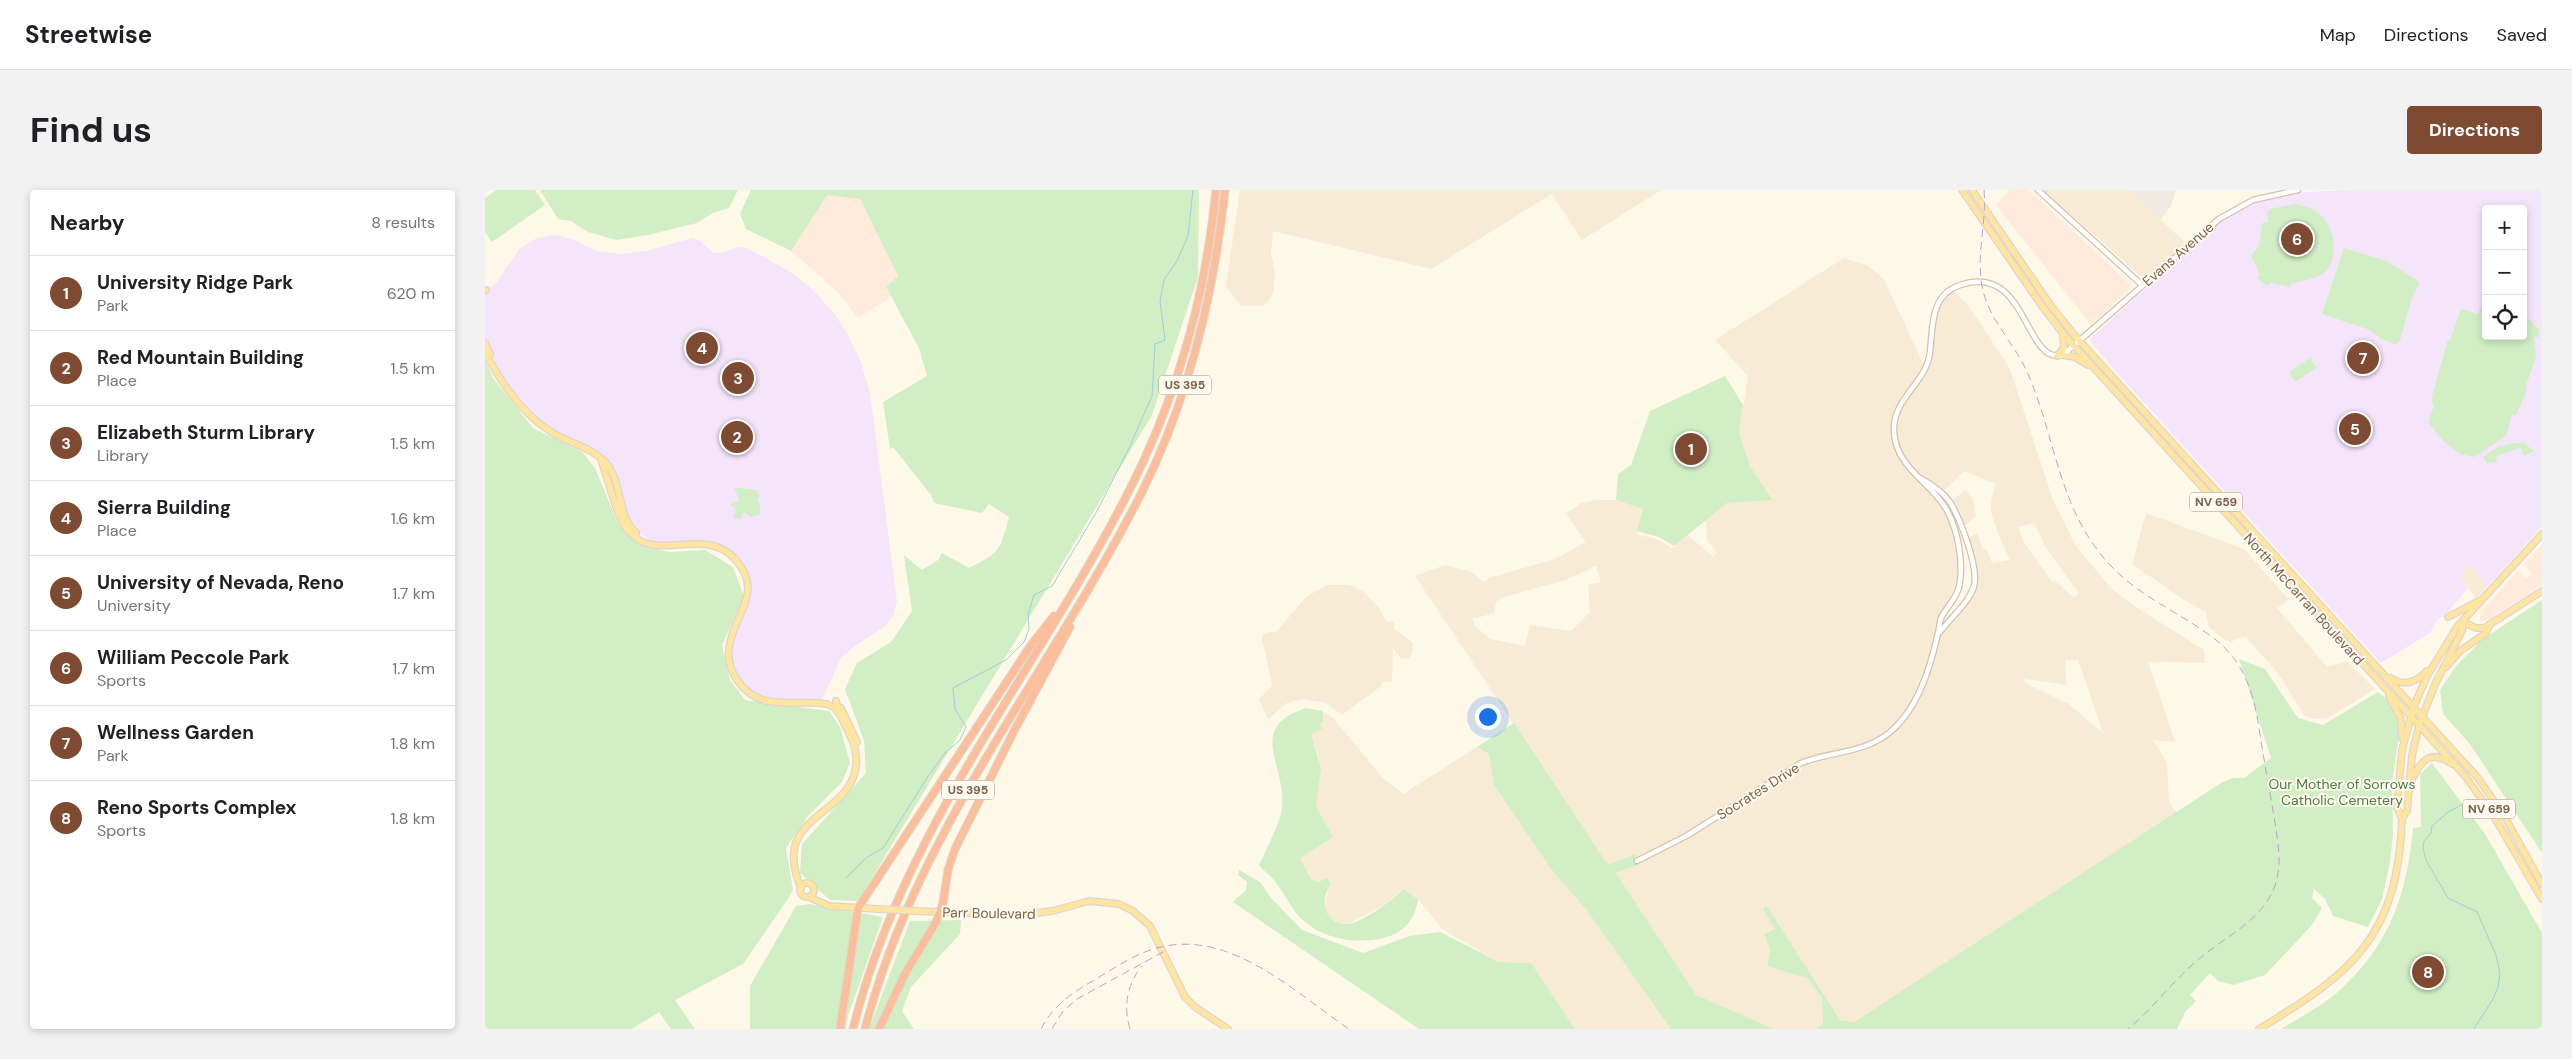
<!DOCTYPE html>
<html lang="en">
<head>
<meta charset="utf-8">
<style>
	:root { --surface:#fff; --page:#f2f2f2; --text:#202124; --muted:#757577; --line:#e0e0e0; --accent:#7e4a32 }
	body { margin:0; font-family:"DM Sans",sans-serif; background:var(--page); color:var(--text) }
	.controls { position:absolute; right:15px; top:15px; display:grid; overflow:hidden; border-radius:5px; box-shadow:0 2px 8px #0003 }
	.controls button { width:45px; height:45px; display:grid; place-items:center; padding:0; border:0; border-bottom:1px solid var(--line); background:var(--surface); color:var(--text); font:25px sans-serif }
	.you { position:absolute; left:1002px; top:526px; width:18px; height:18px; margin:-12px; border:4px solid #fff; border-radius:50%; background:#1a73e8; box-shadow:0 0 0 8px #1a73e833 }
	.badge { display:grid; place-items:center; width:32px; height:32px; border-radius:50%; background:var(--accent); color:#fff; font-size:16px; font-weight:700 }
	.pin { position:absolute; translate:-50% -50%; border:2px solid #fff; box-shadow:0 1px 5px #0006 }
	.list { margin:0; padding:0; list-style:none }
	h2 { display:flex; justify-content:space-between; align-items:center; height:65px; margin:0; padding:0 20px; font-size:21px }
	h2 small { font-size:16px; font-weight:400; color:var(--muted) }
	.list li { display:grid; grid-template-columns:32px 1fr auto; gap:15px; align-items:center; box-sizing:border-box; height:75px; padding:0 20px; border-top:1px solid var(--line) }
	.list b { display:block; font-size:19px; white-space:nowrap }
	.list p { margin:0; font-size:16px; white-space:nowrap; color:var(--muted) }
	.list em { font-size:16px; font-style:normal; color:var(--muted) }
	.icon { flex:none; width:28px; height:28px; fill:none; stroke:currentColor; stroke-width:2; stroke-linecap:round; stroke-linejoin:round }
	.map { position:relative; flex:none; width:2057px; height:839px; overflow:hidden; border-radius:5px }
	header { display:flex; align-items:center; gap:30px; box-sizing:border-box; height:70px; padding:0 25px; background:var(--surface); border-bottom:1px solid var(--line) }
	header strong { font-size:24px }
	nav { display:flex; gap:28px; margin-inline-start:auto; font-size:18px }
	.intro { display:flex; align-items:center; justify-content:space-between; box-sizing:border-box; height:120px; padding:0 30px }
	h1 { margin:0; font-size:35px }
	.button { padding:12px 22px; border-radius:5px; background:var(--accent); color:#fff; font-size:18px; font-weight:700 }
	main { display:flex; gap:30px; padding:0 30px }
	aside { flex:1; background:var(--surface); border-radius:5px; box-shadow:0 2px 8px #0003 }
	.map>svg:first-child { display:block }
	.residential { fill:#f7ebd6; fill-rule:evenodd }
	.commercial { fill:#ffeadc }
	.industrial { fill:#efe9e2 }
	.education { fill:#f5e5fb; fill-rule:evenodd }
	.green { fill:#d1eec5 }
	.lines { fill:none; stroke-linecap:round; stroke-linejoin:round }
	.stream { stroke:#a0cedd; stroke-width:1 }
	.minor-casing { stroke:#d2c1ac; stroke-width:7 }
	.major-casing { stroke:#ddd6d0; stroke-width:8 }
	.highway-casing { stroke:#ddd6d0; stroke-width:9 }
	.minor { stroke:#fff; stroke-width:4.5 }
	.major { stroke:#ffe59f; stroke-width:5.5 }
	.highway { stroke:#fdbe9b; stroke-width:7 }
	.rail { stroke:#bda4cb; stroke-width:1; stroke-dasharray:8 5; stroke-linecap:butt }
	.major-bridge-casing { stroke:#ddd6d0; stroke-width:8; stroke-linecap:butt }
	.major-bridge { stroke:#ffe59f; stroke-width:5.5 }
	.labels { text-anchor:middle; stroke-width:4; stroke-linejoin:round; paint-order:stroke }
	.shield { fill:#fffbf1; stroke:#a38e7b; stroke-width:1 }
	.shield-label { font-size:12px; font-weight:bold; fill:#7c6049 }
	.street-label { font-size:14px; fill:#7c6049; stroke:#fffbf1 }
	.park-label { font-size:14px; fill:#497c3d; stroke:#fffbf1 }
</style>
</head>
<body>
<header>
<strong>Streetwise</strong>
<nav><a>Map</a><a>Directions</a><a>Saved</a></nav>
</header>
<div class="intro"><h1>Find us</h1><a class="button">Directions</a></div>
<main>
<aside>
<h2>Nearby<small>8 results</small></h2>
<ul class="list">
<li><span class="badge">1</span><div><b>University Ridge Park</b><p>Park</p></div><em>620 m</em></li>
<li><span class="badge">2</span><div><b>Red Mountain Building</b><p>Place</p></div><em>1.5 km</em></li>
<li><span class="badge">3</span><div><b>Elizabeth Sturm Library</b><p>Library</p></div><em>1.5 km</em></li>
<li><span class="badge">4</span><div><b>Sierra Building</b><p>Place</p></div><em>1.6 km</em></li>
<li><span class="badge">5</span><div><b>University of Nevada, Reno</b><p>University</p></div><em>1.7 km</em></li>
<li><span class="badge">6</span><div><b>William Peccole Park</b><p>Sports</p></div><em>1.7 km</em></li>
<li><span class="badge">7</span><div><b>Wellness Garden</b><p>Park</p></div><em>1.8 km</em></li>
<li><span class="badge">8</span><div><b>Reno Sports Complex</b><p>Sports</p></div><em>1.8 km</em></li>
</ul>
</aside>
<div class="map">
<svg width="2057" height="839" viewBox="0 0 2057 839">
	<rect width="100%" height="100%" fill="#fef8e9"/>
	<g class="residential">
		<polygon points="755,0 1176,0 1097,50 1067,4 946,79 788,41 786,63 790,82 788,103 781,114 776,116 756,116 741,96"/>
		<polygon points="1558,0 1644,0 1702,54 1659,89"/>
		<path d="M1359,68L1383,76L1399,89L1440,178L1452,115L1467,99L1484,116L1525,179L1568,310L1590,355L1626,398L1648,415L1719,460L1720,473L1663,472L1690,552L1668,550L1682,572L1684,611L1692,623L1369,832L1355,830L1282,716L1278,719L1290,739L1279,744L1285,759L1282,776L1323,789L1337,808L1338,833L1331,839H1289L1211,806L1131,683L1150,664L1123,675L930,386L960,375L987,382L998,392L1007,387L1070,369L1101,352L1081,324L1096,313L1111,310H1131L1159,319L1152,345L1170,348L1187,358L1203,345L1228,367L1232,363L1222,350L1221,330L1242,313L1288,309L1265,276L1254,243L1263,186L1230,150ZM1479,281L1511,294L1506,310V322L1513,344L1525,370L1507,373L1502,360L1498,359L1492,343L1480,350L1491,385L1482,409L1454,441L1456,430L1476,393L1474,353L1462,321L1434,287L1457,303ZM1549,333L1561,358L1594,403L1589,408L1569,390L1567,392L1539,352L1533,337ZM1111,376L1116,393L1103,394L1105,422L1086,441L1045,435L1040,456L1005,449L990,436L988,429L1009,423L1011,412L1019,407L1081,390ZM1580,470H1593L1618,543L1584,514L1540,493L1539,489L1582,495Z"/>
		<polygon points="1481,300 1489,312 1491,327 1476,338 1465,312"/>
		<polygon points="1661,323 1759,359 1804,410 1792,418 1842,477 1862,471 1890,499 1843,528 1829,529 1819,525 1792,482 1760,446 1745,452 1737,448 1724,437 1721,422 1701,411 1647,374"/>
		<polygon points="1985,373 2002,397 1991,409 1975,386"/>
		<polygon points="843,395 864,395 879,402 894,418 901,432 909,431 909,439 925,450 928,454 927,464 924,468 916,469 908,458 907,492 897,492 895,497 857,525 841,513 818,509 802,513 783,529 774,509 787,496 777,448 778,444 792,441 822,406"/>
		<polygon points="839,522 848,528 897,587 918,604 992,557 1004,564 1009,595 1066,679 1100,718 1186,839 1090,839 1046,773 1014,772 957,739 933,709 918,699 899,715 863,734 852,732 844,726 840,718 843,698 841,688 834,692 826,689 815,668 848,647 831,616 834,567 825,544 835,533"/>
	</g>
	<g class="commercial">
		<polygon points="1525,0 1544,0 1647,96 1606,135 1511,15"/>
		<polygon points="342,4 375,9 413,86 401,97 406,107 373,128 354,103 306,61"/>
		<polygon points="2057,355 2057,395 2005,429 1994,432 1997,421 2033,381 2041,389 2047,384 2039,374"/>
	</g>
	<polygon class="industrial" points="1644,0 1691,0 1686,16 1675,30"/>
	<g class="education">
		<path d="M1862,0H2057V336L2002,397L1985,373L1975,386L1983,398L1964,421L1952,430L1945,443L1896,473L1641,193L1605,151L1608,146L1739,28L1775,10L1804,3ZM2001,19H2038V146H2001Z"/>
		<polygon points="70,45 87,49 111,61 137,64 161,61 207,48 215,51 229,63 239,62 252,57 262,58 304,81 326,98 349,123 363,145 376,172 385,203 412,411 408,426 400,436 366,459 356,468 335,514 275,508 251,488 244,462 263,409 259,382 233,356 172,354 151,342 146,337 129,289 120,272 78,248 38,218 10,175 0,151 0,101 11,93 35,58 52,48"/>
	</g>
	<g class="green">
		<polygon points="11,0 50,0 60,15 7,52 0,42 0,8"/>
		<polygon points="55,0 253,0 244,18 228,23 212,33 163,45 131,50 103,42 86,31 73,29"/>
		<path d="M266,0H714L713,87L667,225L373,711L345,710L315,683L317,654L381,583L379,551L360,499L372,473L406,452L427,421L419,365L437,380L453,370L457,363L484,378C515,363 515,360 524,327L504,314L497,323L449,313L446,305L408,257L405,259L398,212L442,186L434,158L401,97L413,86L375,9L342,5L306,61L261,39L255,24Z"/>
		<path d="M1810,14C1817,16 1825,17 1831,21C1850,35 1856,66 1839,83C1832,89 1815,91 1806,94L1805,97L1785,93L1782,96L1772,88L1775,85L1766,65L1774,56L1777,33H1783L1782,22L1785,19Z"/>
		<polygon points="1859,58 1901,71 1935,92 1926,111 1915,150 1910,155 1895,148 1885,140 1837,124"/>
		<polygon points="1997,113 2001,114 2001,146 2038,146 2038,114 2041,115 2041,126 2054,140 2054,147 2049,147 2051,167 2040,198 2042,200 2031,225 2027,225 2021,246 1989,267 1976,264 1959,252 1943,232 1949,216 1946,210 1963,149 1965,150 1976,119 1993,124"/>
		<polygon points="1825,168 1831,178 1810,192 1804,182"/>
		<polygon points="0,171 8,188 48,238 97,262 110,278 134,336 160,356 184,362 220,360 248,377 259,407 237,455 245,490 260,510 344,521 355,537 365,573 357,592 323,626 301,658 308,700 303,709 258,774 190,810 210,839 186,839 174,822 147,839 0,839"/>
		<polygon points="1240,186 1258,215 1254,243 1265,276 1288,310 1242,313 1189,356 1174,347 1152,341 1158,319 1131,310 1133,284 1146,275 1165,221"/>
		<polygon points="2029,253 2039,253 2049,261 2039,266 2035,258 2011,266 2012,272 2002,273 1998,267 2013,257"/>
		<polygon points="249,297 271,300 274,306 272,311 275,315 275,324 266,327 258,321 256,329 248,328 251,319 245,315 254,310"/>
		<polygon points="2057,410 2057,663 1985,554 1958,524 1955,500 1971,476 1998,449"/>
		<polygon points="1754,469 1780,479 1813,528 1838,535 1893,502 1904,511 1914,531 1915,541 1907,592 1908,644 1905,672 1897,709 1883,737 1848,726 1840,709 1829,699 1827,708 1837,718 1827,735 1780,785 1748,795 1733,791 1725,783 1705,805 1711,811 1700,822 1692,839 1331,839 1338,833 1337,808 1323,789 1282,776 1285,759 1279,744 1290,739 1278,719 1282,716 1355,830 1369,832 1736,593 1747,588 1759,588 1786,568"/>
		<path d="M821,518L838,521V532L835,534L837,539L826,544L836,578L831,616L848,647L815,668L826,689L834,692L841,688L846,694C834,708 839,734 862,734C875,734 910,709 918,699L933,709C931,726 922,740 905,746C874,756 834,750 812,724C803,713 797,699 788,689C784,684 778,681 774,675C781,659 795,634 797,618C802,576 760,538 821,518Z"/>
		<polygon points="1029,533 1123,675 1150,664 1154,674 1131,683 1211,805 1289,839 1186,839 1100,718 1066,679 1009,595 1004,564 992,557"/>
		<path d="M1947,573L2000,644L2057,743V839H1796C1816,827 1837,816 1854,801C1905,755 1922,704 1928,638L1936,637L1935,584Z"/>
		<polygon points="754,680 775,692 787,709 817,740 878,763 925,746 955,742 1014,772 1046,773 1090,839 934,839 748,712 761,700 762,692 753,685"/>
		<polygon points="324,714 398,727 363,826 361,839 265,839 265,796 311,716"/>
		<polygon points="476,730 475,744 426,797 417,821 429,839 384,839 425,731"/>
	</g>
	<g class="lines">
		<g class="stream">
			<polyline points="1976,615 1963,622 1947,636 1946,643 1939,651 1938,658 1941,670 1963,708 1992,722 2011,765 2015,783 2013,797 2008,809 1989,839"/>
			<polyline points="361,688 381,668 398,658 442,588 460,563 475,550 481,537 470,519 468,498 521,470 539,452 544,439 543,424 549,405 567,396 612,321 644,258 667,206 670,154 680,150 675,111 679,90 692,71 703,46 708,0"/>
		</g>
		<defs>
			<g id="minor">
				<polyline points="1553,0 1657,95"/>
				<path d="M1435,288C1446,294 1458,302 1465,312C1475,329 1494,377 1489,396C1484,413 1465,428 1455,442"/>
				<path d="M1152,671L1203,645L1316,573C1346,561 1377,564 1404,543C1433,519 1445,479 1453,443C1455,438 1454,433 1456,428C1462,416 1474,406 1475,392C1478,369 1473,343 1463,322C1448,293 1411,279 1409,242C1407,208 1442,193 1445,162C1448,136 1445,105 1475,95C1543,72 1539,176 1578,165L1734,29L1768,10L1813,0"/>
			</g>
			<g id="major">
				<polyline points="1477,0 1557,116 1580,146 1980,586 2008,625 2057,709"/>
				<polyline points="1487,0 1566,116 1591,147 1993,588 2018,624 2057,694"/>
				<polyline points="0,100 1,100"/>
				<polyline points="0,153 5,164"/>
				<path d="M0,162C16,193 38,225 68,243C86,254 106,257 121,273C138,293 131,324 151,343"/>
				<polyline points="1578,165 1590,167 1603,175"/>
				<polyline points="1572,166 1579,158 1578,146"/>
				<path d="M116,270C123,288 131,324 140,337C169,378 217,333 250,369C279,401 251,422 245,453C239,479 257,505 282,511C300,515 323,511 342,514L350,518L355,525"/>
				<polyline points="1963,427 1996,410"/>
				<polyline points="1978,432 1991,438 1999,438 2057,401"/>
				<polyline points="1961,477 1975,461 2001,443 2004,436"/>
				<path d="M1906,488C1920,497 1931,492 1942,481"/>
				<polyline points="1904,506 1916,529 1917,548"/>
				<polyline points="356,518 372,552"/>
				<path d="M1926,592C1935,571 1945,558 1967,574"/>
				<polyline points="1917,628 1912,618 1917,560 1929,516 1942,486 1972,437 2057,344"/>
				<circle cx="322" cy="700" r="7"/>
				<path d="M316,698C284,624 365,628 371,576C374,550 355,534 351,511"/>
				<polyline points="324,707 344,716 394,719"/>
				<polyline points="430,721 532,725 568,721 604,711 634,714 648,721 665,736 700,807 710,817 743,839"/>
				<path d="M1774,839C1869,782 1913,746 1917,628L1922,621L1927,566L1934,535L1951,492L1977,441L1978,432"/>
			</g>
			<g id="highway">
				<polyline points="355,839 373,718 546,455 569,426"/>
				<path d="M368,839C417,639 555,478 646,297C693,204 721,103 731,0"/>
				<path d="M380,839C431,641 566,482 657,302C704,208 729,104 740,0"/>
				<polyline points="394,839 421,782 451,732 458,713 463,680 470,659 529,541 585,437"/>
			</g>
		</defs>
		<use href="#minor" class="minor-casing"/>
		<use href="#major" class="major-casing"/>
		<use href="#highway" class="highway-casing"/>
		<use href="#minor" class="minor"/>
		<use href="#major" class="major"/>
		<use href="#highway" class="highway"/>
		<g class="rail">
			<path d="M1499,0C1502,32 1491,64 1497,96C1503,130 1530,153 1543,184C1568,241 1573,307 1611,358C1642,401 1682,415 1723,444C1739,455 1752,469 1760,487C1772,512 1774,542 1779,569C1784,600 1791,632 1794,664C1797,727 1744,740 1706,776C1684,796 1666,820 1643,839"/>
			<path d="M556,839C570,811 596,798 621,783C637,773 653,763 672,758C744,738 808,801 864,839"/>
			<polyline points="567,839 578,821 592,809 680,761"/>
			<path d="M645,839C638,817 642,794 657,776"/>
		</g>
		<defs>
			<polyline id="major-bridge" points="394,719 430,721"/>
		</defs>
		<use href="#major-bridge" class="major-bridge-casing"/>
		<use href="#major-bridge" class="major-bridge"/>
	</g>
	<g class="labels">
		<g class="shield">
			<rect x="674" y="185.5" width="52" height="19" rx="4"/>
			<rect x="1705" y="302.5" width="52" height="19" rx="4"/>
			<rect x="457" y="590.5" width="52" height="19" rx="4"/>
			<rect x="1978" y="609.5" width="52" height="19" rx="4"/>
		</g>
		<g class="shield-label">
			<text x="700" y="199">US 395</text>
			<text x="1731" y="316">NV 659</text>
			<text x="483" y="604">US 395</text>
			<text x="2004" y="623">NV 659</text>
		</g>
		<g class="street-label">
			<text transform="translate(1693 64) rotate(-41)" y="5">Evans Avenue</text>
			<text transform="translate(1819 409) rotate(48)" y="5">North McCarran Boulevard</text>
			<text transform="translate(1273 601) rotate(-32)" y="5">Socrates Drive</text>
			<text transform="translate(504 723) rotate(1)" y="5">Parr Boulevard</text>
		</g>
		<g class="park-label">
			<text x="1857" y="599">Our Mother of Sorrows<tspan x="1857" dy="16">Catholic Cemetery</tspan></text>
		</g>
	</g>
</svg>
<div class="controls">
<button>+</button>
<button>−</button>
<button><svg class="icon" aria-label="locate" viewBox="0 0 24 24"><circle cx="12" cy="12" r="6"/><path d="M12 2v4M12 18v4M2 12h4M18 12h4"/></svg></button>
</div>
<div class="you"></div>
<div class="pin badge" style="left:1206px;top:259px">1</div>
<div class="pin badge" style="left:252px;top:247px">2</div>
<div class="pin badge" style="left:253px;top:188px">3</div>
<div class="pin badge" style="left:217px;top:158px">4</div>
<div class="pin badge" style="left:1870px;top:239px">5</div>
<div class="pin badge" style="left:1812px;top:49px">6</div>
<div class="pin badge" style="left:1878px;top:168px">7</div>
<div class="pin badge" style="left:1943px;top:782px">8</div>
</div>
</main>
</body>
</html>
